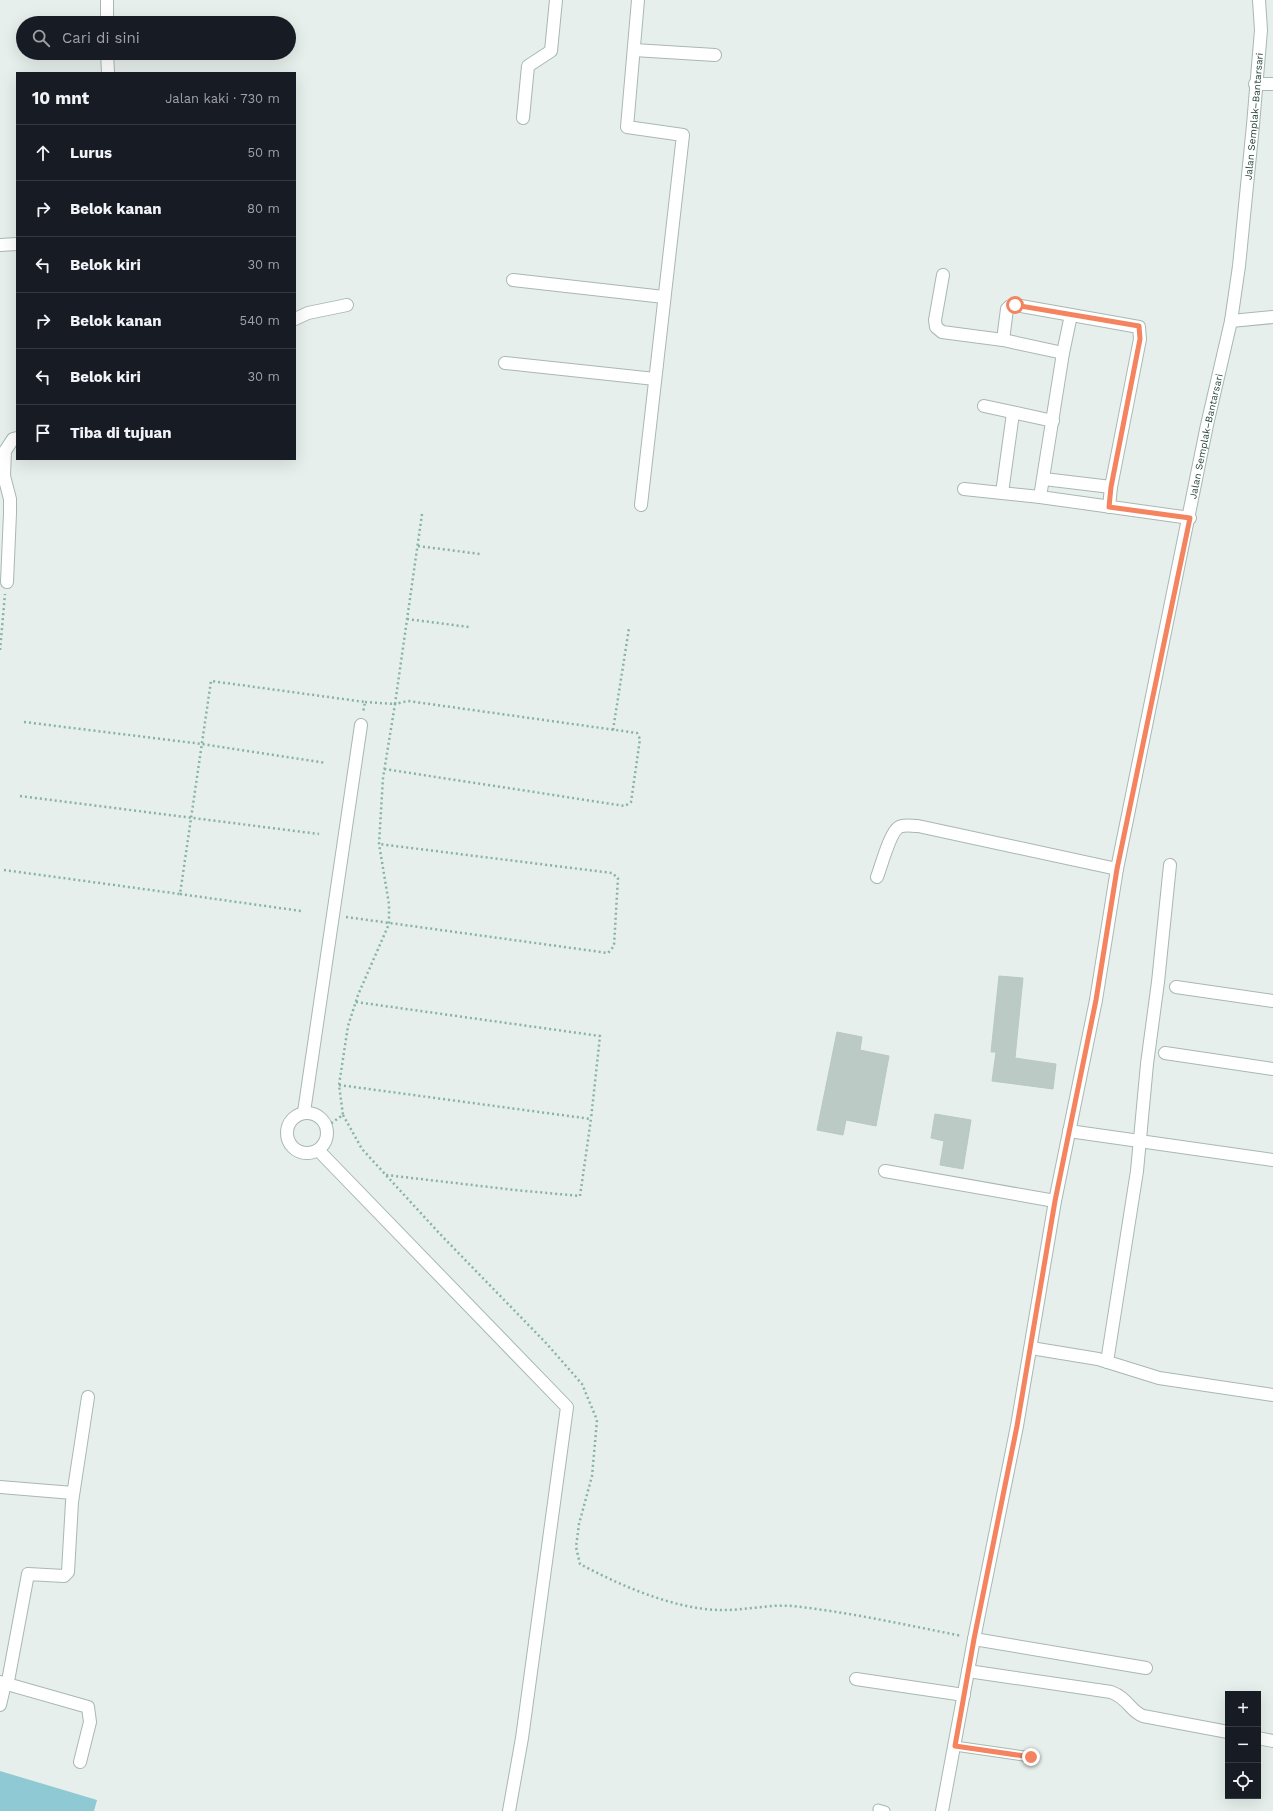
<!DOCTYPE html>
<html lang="id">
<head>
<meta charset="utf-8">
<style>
	:root { --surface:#171b24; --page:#20242c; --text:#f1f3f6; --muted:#9ea1a6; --line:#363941 }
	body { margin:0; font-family:"Work Sans",sans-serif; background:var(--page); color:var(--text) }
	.controls { position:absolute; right:12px; bottom:12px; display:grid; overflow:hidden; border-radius:0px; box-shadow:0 4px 16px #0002 }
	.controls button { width:36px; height:36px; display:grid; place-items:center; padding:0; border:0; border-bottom:1px solid var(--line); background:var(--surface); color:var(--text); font:20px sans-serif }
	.stop { position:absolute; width:12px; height:12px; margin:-9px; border:3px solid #f4845f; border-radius:50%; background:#fff }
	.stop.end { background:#f4845f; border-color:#fff; box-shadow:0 1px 4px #0008 }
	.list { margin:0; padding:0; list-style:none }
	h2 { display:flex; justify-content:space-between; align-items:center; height:52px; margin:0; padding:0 16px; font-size:17px }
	h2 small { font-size:13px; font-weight:400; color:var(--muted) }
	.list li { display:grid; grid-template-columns:26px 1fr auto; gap:12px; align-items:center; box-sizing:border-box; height:56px; padding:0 16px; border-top:1px solid var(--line) }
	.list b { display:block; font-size:15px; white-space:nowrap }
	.list em { font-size:13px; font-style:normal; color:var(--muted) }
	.icon { flex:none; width:22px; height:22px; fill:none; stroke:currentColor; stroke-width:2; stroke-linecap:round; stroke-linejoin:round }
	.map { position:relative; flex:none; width:1273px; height:1811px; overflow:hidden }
	.search { position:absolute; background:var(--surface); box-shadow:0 4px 16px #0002; left:16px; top:16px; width:280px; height:44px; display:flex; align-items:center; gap:10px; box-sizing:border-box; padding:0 14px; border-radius:22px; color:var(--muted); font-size:15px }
	.panel { position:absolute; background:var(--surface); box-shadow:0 4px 16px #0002; left:16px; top:72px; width:280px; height:388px; border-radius:0px }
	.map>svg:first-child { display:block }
	.water { fill:#8ec9d4 }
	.building { fill:#bbcac4; stroke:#b8c9c2 }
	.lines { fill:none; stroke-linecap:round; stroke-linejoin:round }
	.lane-casing { stroke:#a8b8b2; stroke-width:11 }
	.street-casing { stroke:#a8b8b2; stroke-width:14 }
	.path { stroke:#86b3a5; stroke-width:2.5; stroke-dasharray:2 3; stroke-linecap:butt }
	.lane { stroke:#fff; stroke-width:9 }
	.street { stroke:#fff; stroke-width:12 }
	.route { stroke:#f4845f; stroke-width:5 }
	.labels { text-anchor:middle; stroke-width:3.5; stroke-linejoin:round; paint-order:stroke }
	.street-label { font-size:10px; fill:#24423a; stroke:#f7fbf9 }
</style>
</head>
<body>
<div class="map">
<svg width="1273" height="1811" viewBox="0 0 1273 1811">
	<rect width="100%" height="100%" fill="#e6efeb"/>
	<polygon class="water" points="0,1771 97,1800 94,1811 0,1811"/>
	<g class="building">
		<polygon points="999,976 1023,978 1015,1058 1056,1064 1053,1089 992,1081 996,1052 991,1052"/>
		<polygon points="837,1032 862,1037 860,1050 889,1056 876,1126 846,1120 843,1135 817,1130"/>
		<polygon points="935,1114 971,1120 963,1169 940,1165 944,1141 931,1138"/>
	</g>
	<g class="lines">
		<defs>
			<g id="lane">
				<polyline points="955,1746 1031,1757"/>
				<polyline points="878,1809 885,1811"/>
			</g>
			<g id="street">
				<polyline points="638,0 627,127 683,135 641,505"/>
				<polyline points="107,23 107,0"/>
				<polyline points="634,50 715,55"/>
				<polyline points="107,53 108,73"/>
				<polyline points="1255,84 1273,84"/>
				<polyline points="523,118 528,66 551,51 556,0"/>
				<polyline points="0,245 17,244"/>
				<polyline points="943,275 935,320 936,327 942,332 1003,340 1063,353"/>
				<polyline points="513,280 664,297"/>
				<polyline points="295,319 308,313 347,305"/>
				<polyline points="1231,321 1273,317"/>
				<polyline points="1003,340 1007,309 1010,306 1015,305 1139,327 1140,339 1111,487 1109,507"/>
				<polyline points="505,363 655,379"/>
				<polyline points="984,406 1053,421"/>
				<polyline points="1044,479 1111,487"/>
				<polyline points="964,489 1040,497 1190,518"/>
				<polyline points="1002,493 1013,413"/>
				<polyline points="1040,497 1063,353 1071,315"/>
				<polyline points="7,582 10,513 10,499 4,476 5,451 13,439 17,438"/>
				<path d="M877,877C881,867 890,832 899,827C905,824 911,826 918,826L1117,869"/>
				<polyline points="1176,987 1273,1001"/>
				<polyline points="1165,1053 1273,1069"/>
				<polyline points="304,1112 361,725"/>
				<circle cx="307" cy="1133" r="20"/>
				<polyline points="1069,1131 1273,1160"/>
				<polyline points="319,1151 567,1407 522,1738 509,1811"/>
				<polyline points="885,1171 1055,1201"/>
				<polyline points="1031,1348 1098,1359 1159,1378 1273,1395"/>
				<polyline points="1107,1362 1137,1171 1147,1064 1158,982 1170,865"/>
				<polyline points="0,1487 73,1493"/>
				<polyline points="974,1639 1146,1668"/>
				<path d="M968,1671L1111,1692C1128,1698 1130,1711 1143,1716L1228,1732"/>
				<polyline points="856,1679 964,1695"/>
				<polyline points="0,1682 88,1707 90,1722 80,1762"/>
				<polyline points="0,1705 4,1688 8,1681 28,1574 64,1576 68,1572 72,1502 88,1397"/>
				<polyline points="1258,1738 1273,1741"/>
				<path id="s1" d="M942,1811L974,1639L1017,1426L1055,1201L1096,1000L1117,869L1207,425L1231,321L1239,266L1253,125L1261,30L1259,0"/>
			</g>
		</defs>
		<use href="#lane" class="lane-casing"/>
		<use href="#street" class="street-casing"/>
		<g class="path">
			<polyline points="418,546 480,554"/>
			<polyline points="407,619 469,627"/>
			<polyline points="0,650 5,594"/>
			<polyline points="365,702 395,704 422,514"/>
			<polyline points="24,722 202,744 326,763"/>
			<polyline points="613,730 629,628"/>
			<polyline points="20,796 319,834"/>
			<polyline points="4,870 180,894 211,681 365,702 363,713"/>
			<polyline points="180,894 301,911"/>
			<polyline points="346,917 608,953 614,946 618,878 612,873 379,844"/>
			<polyline points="356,1002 600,1036 591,1119"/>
			<polyline points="339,1085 591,1119 580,1196 515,1190 386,1175"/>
			<path d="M343,1115L362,1149L440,1234L546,1343L582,1384L597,1420L592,1476L579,1524L576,1547L580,1564C619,1585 674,1609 719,1610C743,1611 768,1604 792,1606C849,1612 906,1625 962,1636"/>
			<polyline points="327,1126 343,1115 339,1085 348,1026 358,995 389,924 389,904 379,844 383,778 395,704 408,701 637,733 640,739 631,802 625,806 384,769"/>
		</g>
		<use href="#lane" class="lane"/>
		<use href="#street" class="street"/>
	</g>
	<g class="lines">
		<polyline class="route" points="1015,305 1139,326 1140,339 1111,487 1109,507 1190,518 1117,869 1096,1000 1055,1201 1017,1426 974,1639 955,1746 1031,1757"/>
	</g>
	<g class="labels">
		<g class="street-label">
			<text dy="4" stroke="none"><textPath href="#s1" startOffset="1724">Jalan Semplak–Bantarsari</textPath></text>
			<text dy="4" stroke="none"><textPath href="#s1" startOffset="1400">Jalan Semplak–Bantarsari</textPath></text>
		</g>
	</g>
</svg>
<div class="controls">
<button>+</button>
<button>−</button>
<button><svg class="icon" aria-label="locate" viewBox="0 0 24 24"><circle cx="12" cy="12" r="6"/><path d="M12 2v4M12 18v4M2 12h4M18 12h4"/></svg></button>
</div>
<div class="stop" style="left:1015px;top:305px"></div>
<div class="stop end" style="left:1031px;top:1757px"></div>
<div class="search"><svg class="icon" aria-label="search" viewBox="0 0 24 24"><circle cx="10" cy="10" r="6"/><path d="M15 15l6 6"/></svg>Cari di sini</div>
<section class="panel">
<h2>10 mnt<small>Jalan kaki · 730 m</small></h2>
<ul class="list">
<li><svg class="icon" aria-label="ahead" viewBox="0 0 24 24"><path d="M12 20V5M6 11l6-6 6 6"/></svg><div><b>Lurus</b></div><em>50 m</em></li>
<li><svg class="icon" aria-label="right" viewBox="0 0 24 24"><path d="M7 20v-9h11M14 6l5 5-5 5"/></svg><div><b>Belok kanan</b></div><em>80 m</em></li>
<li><svg class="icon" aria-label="left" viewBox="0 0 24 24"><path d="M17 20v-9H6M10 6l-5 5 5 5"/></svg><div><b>Belok kiri</b></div><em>30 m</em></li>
<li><svg class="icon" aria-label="right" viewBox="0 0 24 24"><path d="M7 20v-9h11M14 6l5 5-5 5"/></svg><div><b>Belok kanan</b></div><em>540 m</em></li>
<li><svg class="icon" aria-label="left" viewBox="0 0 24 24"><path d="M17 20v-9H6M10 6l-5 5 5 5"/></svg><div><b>Belok kiri</b></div><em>30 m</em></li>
<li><svg class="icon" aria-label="arrive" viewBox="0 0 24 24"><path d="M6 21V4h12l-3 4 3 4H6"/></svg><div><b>Tiba di tujuan</b></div></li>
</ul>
</section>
</div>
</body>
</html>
